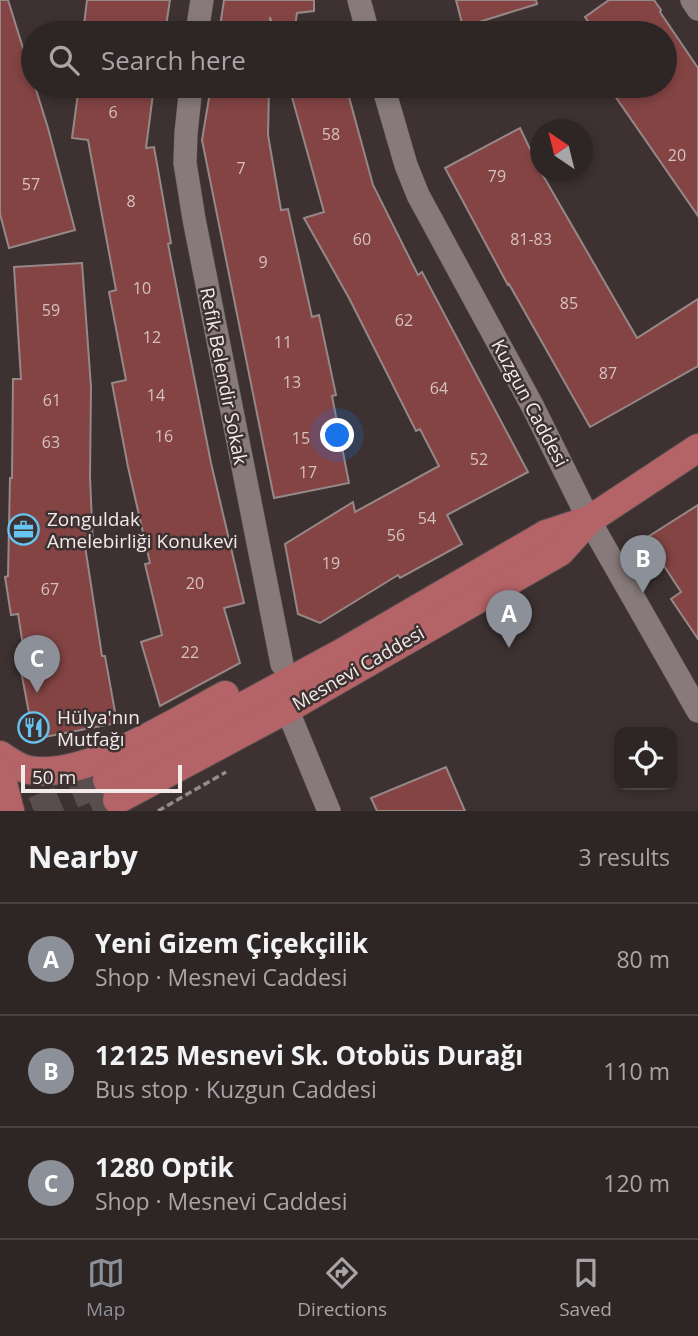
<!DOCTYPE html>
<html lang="en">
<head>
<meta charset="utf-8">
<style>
	:root { --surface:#2e2625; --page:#3a3232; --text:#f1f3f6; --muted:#a7a5a7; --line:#494342; --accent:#8c9099 }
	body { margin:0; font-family:"Open Sans",sans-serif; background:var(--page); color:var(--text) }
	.controls { position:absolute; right:21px; bottom:21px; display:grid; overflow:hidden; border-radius:14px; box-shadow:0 4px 10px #0003 }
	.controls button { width:63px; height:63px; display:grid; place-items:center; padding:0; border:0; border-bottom:2px solid var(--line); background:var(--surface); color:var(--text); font:35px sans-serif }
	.compass { position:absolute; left:530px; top:119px; width:63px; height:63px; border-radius:50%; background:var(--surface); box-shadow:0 4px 10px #0003; rotate:325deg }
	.scale { position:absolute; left:21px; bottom:18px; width:161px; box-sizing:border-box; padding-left:7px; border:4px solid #f2ebea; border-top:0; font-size:19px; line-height:24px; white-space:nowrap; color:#f2ebea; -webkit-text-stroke:5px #3d3231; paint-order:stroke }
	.you { position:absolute; left:338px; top:436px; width:24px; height:24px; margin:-18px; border:5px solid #fff; border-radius:50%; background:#1a73e8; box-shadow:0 0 0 10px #1a73e833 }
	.badge { display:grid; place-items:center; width:46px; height:46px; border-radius:50%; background:var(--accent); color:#fff; font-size:23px; font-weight:700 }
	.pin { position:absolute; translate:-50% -58px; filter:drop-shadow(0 2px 4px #0008) }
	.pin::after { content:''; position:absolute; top:37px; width:24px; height:21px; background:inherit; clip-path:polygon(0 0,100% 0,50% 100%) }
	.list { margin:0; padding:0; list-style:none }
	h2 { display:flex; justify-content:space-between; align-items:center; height:91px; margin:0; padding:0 28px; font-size:30px }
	h2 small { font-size:23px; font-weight:400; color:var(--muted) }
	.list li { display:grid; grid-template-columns:46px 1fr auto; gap:21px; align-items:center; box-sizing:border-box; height:112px; padding:0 28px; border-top:2px solid var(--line) }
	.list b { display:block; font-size:26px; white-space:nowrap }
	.list p { margin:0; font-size:23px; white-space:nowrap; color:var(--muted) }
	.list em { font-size:23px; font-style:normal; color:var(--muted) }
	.icon { flex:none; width:38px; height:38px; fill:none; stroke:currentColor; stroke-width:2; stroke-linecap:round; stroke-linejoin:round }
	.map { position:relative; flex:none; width:698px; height:811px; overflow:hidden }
	.search { position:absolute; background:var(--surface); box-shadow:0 4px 10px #0003; left:21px; right:21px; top:21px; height:77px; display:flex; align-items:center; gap:18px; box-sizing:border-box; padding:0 24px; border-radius:38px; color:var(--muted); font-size:26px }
	.sheet { height:427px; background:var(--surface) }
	nav { display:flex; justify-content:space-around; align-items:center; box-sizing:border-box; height:98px; border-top:2px solid var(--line); background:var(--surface); font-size:19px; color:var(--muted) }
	nav a { display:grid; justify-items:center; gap:4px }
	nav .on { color:var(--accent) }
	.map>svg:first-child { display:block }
	.building { fill:#844444; stroke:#958887; stroke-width:2 }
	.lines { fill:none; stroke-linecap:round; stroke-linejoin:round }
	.major-tunnel { stroke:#584e4d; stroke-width:28; stroke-dasharray:28 14; stroke-linecap:butt }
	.minor-casing { stroke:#5a504f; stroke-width:24 }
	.major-casing { stroke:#5a504f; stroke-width:30 }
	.path { stroke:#948b8a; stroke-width:3.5; stroke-dasharray:7 3.5; stroke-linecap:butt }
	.minor { stroke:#887a7a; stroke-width:23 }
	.major { stroke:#b46366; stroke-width:28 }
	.labels { text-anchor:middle; stroke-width:5; stroke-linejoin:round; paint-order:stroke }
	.number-label { font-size:16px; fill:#d6c1c0 }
	.street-label { font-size:19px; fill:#f2ebea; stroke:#3d3231 }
	.poi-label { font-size:19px; fill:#f2ebea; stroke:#3d3231; text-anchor:start }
</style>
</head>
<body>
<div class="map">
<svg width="698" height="811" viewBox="0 0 698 811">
	<rect width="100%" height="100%" fill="#3d3231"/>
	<g class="building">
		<polygon points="0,0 8,0 48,128 75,230 9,248 0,214"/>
		<polygon points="87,0 170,0 165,33 83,33"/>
		<polygon points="224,0 314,0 314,11 297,13 294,33 275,33 270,17 270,33 219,33"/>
		<polygon points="456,0 536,0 537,4 463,27"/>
		<polygon points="609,0 654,0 661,10 660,12 698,68 698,216 608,86 665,86 665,33 596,33 585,17"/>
		<polygon points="79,86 154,86 146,148 154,147 171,243 168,244 211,463 244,603 224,608 240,663 160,706 141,642 162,635 145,564 150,563 128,467 112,383 126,380 109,292 116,290 88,140 72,138"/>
		<polygon points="211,86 269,88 268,135 281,210 288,209 312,317 319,315 336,395 332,396 349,483 274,498 202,140"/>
		<polygon points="304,86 346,86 373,185 418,275 422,272 528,472 447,515 462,544 400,578 398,575 320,623 298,614 285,544 353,502 355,512 439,466 420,429 416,431 349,298 304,218 324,212 290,90"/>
		<polygon points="520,128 541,172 637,338 698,299 698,366 590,427 509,284 508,285 445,168"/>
		<polygon points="82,263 91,387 90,477 93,546 85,546 102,656 105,656 117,723 34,739 21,671 27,670 18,614 11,615 5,577 8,576 10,478 12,478 13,379 21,379 14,267"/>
		<polygon points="698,505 698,639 671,599 681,592 646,538"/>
		<polygon points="446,767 465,811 377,811 371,798"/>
	</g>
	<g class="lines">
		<g class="major-tunnel">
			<polyline points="34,811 107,780"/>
			<polyline points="93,811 117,800"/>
		</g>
		<defs>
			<g id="minor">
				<polyline points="359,0 368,33"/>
				<polyline points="692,0 698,9"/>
				<polyline points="197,33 202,0"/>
				<polyline points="191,86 186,133 185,163 194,219 282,664"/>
				<polyline points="383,86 406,165 418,195 533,407 589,520 698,711"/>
				<polyline points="287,709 329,811"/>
			</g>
			<g id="major">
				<path d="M0,755C9,761 18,768 29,770C84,781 176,721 225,695"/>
				<polyline points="0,771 10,811"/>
				<polyline points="107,780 343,652 546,534 586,521"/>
				<polyline points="117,800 287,709 560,552 589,520 698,448"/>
			</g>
		</defs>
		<use href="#minor" class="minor-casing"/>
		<use href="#major" class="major-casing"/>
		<polyline class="path" points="158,811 226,772"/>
		<use href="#minor" class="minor"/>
		<use href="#major" class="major"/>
	</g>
	<defs>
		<symbol id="office-ring" viewBox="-11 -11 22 22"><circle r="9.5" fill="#3d3231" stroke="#67c4f0" stroke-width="1.5"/><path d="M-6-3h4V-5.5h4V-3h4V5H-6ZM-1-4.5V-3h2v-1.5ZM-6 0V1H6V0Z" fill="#67c4f0"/></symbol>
		<symbol id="restaurant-ring" viewBox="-11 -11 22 22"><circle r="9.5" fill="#3d3231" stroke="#67c4f0" stroke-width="1.5"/><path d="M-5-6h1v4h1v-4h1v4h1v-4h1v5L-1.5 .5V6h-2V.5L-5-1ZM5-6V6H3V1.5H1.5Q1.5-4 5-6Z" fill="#67c4f0"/></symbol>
	</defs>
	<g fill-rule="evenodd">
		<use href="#office-ring" x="6" y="512" width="35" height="35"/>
		<use href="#restaurant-ring" x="16" y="710" width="35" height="35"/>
	</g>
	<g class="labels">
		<g class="number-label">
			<text x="113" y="118">6</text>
			<text x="331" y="140">58</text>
			<text x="677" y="161">20</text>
			<text x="241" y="174">7</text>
			<text x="497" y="182">79</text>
			<text x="31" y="190">57</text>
			<text x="131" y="207">8</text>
			<text x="362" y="245">60</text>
			<text x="531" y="245">81-83</text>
			<text x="263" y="268">9</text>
			<text x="142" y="294">10</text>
			<text x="569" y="309">85</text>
			<text x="51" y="316">59</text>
			<text x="404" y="326">62</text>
			<text x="152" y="343">12</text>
			<text x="283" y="348">11</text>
			<text x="608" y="379">87</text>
			<text x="292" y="388">13</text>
			<text x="439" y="394">64</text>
			<text x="156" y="401">14</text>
			<text x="52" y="406">61</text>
			<text x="164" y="442">16</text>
			<text x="301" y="444">15</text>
			<text x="51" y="448">63</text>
			<text x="479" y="465">52</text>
			<text x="308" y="478">17</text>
			<text x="427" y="524">54</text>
			<text x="396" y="541">56</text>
			<text x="331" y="569">19</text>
			<text x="195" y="589">20</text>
			<text x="50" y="595">67</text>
			<text x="190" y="658">22</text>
		</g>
		<g class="street-label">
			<text transform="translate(224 376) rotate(79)" y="7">Refik Belendir Sokak</text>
			<text transform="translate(530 403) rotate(62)" y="7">Kuzgun Caddesi</text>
			<text transform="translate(358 668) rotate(-30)" y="7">Mesnevi Caddesi</text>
		</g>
		<g class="poi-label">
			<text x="47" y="526">Zonguldak<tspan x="47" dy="22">Amelebirliği Konukevi</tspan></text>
			<text x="57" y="724">Hülya'nın<tspan x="57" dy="22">Mutfağı</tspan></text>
		</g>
	</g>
</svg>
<div class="controls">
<button><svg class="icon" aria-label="locate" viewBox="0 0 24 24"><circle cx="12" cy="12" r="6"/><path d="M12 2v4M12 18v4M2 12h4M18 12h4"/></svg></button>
</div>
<svg class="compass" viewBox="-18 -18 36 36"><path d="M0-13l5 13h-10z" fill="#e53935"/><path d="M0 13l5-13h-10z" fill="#a7a5a7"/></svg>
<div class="scale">50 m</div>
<div class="you"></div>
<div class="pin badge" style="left:509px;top:648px">A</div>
<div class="pin badge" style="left:643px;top:593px">B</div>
<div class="pin badge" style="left:37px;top:693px">C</div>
<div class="search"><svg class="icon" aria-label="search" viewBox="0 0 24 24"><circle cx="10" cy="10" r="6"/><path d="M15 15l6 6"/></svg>Search here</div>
</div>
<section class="sheet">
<h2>Nearby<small>3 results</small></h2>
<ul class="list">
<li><span class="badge">A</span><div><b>Yeni Gizem Çiçekçilik</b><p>Shop · Mesnevi Caddesi</p></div><em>80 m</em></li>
<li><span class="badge">B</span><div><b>12125 Mesnevi Sk. Otobüs Durağı</b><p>Bus stop · Kuzgun Caddesi</p></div><em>110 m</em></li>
<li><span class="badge">C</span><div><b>1280 Optik</b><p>Shop · Mesnevi Caddesi</p></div><em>120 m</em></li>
</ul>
</section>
<nav>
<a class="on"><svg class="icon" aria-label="map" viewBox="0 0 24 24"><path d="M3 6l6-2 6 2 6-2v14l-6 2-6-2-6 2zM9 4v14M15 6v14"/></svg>Map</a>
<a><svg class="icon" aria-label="directions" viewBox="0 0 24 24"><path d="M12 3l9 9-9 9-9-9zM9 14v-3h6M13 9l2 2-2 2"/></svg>Directions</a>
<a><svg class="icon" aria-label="saved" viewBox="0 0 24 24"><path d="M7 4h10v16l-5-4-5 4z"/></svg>Saved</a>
</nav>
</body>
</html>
